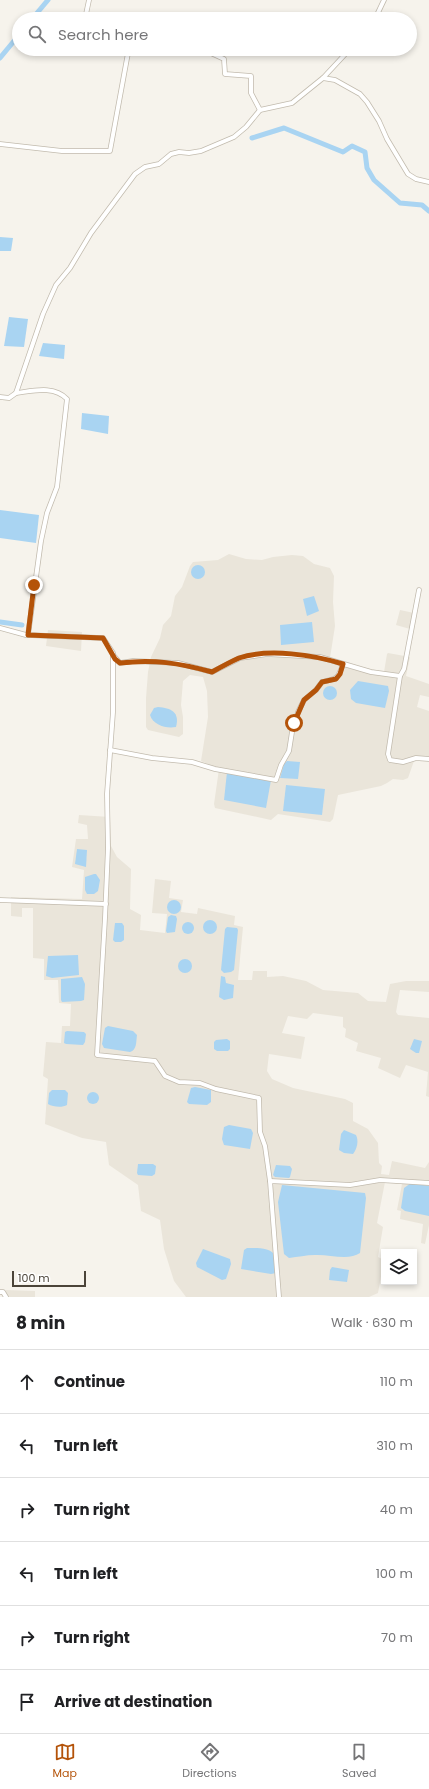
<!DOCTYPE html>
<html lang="en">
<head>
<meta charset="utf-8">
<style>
	:root { --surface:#fff; --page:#f6f6f6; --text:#202124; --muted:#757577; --line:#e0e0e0; --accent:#b45309 }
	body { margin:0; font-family:Poppins,sans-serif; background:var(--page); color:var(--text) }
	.controls { position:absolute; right:12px; bottom:12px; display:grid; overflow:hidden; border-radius:0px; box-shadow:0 2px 6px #0003 }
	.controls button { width:36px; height:36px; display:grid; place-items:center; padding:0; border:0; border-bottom:1px solid var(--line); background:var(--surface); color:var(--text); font:20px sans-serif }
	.scale { position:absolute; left:12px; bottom:10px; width:74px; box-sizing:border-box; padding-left:4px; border:2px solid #4b4439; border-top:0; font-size:11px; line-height:14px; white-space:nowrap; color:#4b4439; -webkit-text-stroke:3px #fff; paint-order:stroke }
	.stop { position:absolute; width:12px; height:12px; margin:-9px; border:3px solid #b45309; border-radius:50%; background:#fff }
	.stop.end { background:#b45309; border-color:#fff; box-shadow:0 1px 4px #0008 }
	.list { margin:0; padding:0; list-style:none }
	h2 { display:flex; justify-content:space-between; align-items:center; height:52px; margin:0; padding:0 16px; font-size:17px }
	h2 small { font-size:13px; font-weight:400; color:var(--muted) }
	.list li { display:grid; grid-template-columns:26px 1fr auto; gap:12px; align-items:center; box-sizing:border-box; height:64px; padding:0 16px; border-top:1px solid var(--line) }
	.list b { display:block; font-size:15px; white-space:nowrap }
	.list em { font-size:13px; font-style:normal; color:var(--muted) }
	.icon { flex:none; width:22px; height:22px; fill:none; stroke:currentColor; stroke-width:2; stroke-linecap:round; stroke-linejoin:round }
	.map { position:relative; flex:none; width:429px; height:1297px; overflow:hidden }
	.search { position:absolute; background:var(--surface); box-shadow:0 2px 6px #0003; left:12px; right:12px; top:12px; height:44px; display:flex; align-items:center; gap:10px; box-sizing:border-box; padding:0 14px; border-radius:22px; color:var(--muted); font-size:15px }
	.sheet { height:436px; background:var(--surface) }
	nav { display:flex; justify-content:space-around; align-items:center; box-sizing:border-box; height:56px; border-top:1px solid var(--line); background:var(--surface); font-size:11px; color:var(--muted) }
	nav a { display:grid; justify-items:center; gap:2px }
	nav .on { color:var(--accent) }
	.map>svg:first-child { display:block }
	.residential { fill:#eae5da }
	.water { fill:#a9d4f2 }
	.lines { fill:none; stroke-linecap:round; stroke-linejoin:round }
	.canal { stroke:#a9d4f2; stroke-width:5 }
	.street-casing { stroke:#c2bbae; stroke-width:5.5 }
	.street { stroke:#fff; stroke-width:4 }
	.route { stroke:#b45309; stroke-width:5 }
</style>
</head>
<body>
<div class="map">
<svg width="429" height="1297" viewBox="0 0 429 1297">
	<rect width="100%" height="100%" fill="#f6f3ec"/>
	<g class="residential">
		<polygon points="229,554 246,559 262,560 273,557 292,555 303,556 314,564 330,568 334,576 333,602 335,626 330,658 348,664 384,672 387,654 388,653 410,657 406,676 429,684 429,697 420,695 417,707 429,711 429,760 422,759 414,761 408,778 403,780 393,779 387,783 381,786 338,795 333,819 330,822 278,814 271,820 215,808 214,804 219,769 201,761 208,717 207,691 203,677 190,675 183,681 181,705 183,717 183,734 179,737 148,730 146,727 146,698 148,672 151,657 160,638 163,625 171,616 175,596 182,587 190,566 193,562 218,560"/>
		<polygon points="400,610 414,613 410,629 396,625"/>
		<polygon points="48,630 82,632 81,651 46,646"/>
		<polygon points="79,815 110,817 111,846 117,857 131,869 130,909 141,915 140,930 165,933 167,914 152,913 155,879 171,881 169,898 183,900 181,912 197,914 198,908 235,916 234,925 243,927 238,980 252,980 253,971 267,971 267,977 283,976 306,981 323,990 358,993 368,1001 386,1002 390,984 406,981 429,981 429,992 400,990 396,1012 398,1015 429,1018 429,1097 426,1096 428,1072 406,1065 400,1078 378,1068 381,1058 356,1051 358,1043 345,1037 346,1029 343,1027 343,1017 313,1013 307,1019 288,1016 282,1033 305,1037 301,1059 269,1054 267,1071 272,1079 293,1088 345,1099 353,1103 353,1121 368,1129 378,1143 379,1163 382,1166 381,1174 389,1175 392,1161 425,1168 429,1162 429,1225 425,1244 421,1243 423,1224 400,1219 401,1211 397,1210 402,1184 385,1182 377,1223 383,1227 378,1257 384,1260 378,1293 369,1297 186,1297 174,1281 164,1249 160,1220 141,1211 138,1185 109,1165 106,1142 82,1138 45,1124 48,1079 43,1076 46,1042 61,1043 62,1026 70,1026 71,1004 59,1003 58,980 44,980 44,959 33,958 33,908 22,908 22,917 11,916 11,897 82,899 84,870 72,867 76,839 88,839 87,825 78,823"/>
		<polygon points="6,1290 35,1291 35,1297 3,1297"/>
	</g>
	<g class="water">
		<polygon points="0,237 13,238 11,251 0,251"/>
		<polygon points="9,317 28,319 24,347 4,346"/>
		<polygon points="43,343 65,345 64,359 39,356"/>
		<polygon points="82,413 109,416 108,434 81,429"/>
		<polygon points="0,510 39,515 36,543 0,538"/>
		<circle cx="198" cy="572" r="7"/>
		<polygon points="314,596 319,611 307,616 303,599"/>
		<polygon points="312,622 314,642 281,645 280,625"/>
		<polygon points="358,681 388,686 389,691 385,708 356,703 351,699 350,690"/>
		<circle cx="330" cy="693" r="7"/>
		<path d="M158,707C171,708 180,712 176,727C166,729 153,725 150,715L154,708Z"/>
		<polygon points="287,761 300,762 298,779 280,778 284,764"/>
		<polygon points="227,772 271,780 266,808 224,800"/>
		<polygon points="286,785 325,789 322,815 283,811"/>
		<polygon points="77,849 87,850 86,867 75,864"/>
		<polygon points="94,874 96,874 100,880 98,891 94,894 87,894 85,890 85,877"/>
		<circle cx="174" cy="907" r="7"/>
		<polygon points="171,915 176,916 177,919 175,932 167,933 166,931 168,917"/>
		<circle cx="210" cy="927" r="7"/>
		<circle cx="188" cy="928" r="6"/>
		<polygon points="115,923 122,923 124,926 124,940 121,942 115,942 113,940"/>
		<polygon points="227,927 237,928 238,930 234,970 231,972 224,973 221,970 225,929"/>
		<polygon points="78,955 79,975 52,978 46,976 48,956"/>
		<circle cx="185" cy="966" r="7"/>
		<polygon points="221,976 225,977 226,983 234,985 233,998 224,1000 219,997"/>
		<polygon points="82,977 85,984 84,1000 81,1001 62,1002 61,1000 61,979"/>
		<path d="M108,1026L133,1031L137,1035C136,1042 137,1050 130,1052L104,1048L102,1044L105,1028Z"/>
		<polygon points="67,1031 84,1032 86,1034 85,1042 83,1045 66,1044 64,1043 65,1032"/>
		<polygon points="227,1039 230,1041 230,1049 228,1051 217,1051 214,1049 214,1042 216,1040"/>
		<polygon points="414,1039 422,1041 419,1053 416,1053 410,1049"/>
		<polygon points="195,1087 211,1090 211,1102 207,1105 189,1104 187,1102 191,1088"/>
		<path d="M52,1090H65L68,1093L67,1105C62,1108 53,1107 48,1104L49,1093Z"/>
		<circle cx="93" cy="1098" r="6"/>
		<polygon points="229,1125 251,1129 253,1133 250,1149 224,1145 222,1139 224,1127"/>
		<path d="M344,1130L356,1135C359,1141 357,1149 353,1154L344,1153L339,1150L341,1134Z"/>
		<polygon points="138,1164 153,1164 156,1166 155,1174 152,1176 138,1175 137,1173"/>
		<polygon points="276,1165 290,1166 292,1169 290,1177 289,1178 275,1177 273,1175"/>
		<polygon points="411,1183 429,1186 429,1216 405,1211 401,1208 404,1188"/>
		<path d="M282,1185L365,1193L366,1198L360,1253C349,1261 328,1254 315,1255C306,1255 298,1257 289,1258L284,1254L278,1202Z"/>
		<path d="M247,1248C254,1248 272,1247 275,1256C276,1261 275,1267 276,1273L271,1274L241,1269L244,1250Z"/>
		<polygon points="203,1249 230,1259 231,1264 226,1279 222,1280 197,1267 196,1263"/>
		<polygon points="332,1267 349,1270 347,1282 329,1280 330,1270"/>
	</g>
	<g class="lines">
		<g class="canal">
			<polyline points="32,19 48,0"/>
			<polyline points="0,58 19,35"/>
			<polyline points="252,138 284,128 343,152 352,146 365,152 367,168 374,180 400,203 422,205 429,211"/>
			<polyline points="0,622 22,625"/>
		</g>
		<defs>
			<g id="street">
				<polyline points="85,19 89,0"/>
				<polyline points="375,19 384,0"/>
				<polyline points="104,49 128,53 130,49"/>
				<polyline points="202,49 224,59 225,74 251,76 251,93 260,110"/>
				<polyline points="323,78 350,49"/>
				<polyline points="0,144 62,151 110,151 128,53"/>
				<path d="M16,393C33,391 54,385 67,399L57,487L47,513L41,541L28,635"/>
				<polyline points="0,397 9,398 16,393 43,314 56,285 70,268 91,233 135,174 145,167 159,164 171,154 179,152 189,153 201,151 234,137 246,127 260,110 292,103 323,78 335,80 360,94 367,102 379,121 387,139 408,174 416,179 429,182"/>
				<polyline points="419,590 404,669 400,676 388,754 390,760 403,762 416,758 429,759"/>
				<polyline points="0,628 26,635 103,638 113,653 113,712 107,794 108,848 105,918 97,1055 155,1061 165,1076 179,1082 200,1083 216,1089 259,1098 260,1132 265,1146 270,1181"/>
				<polyline points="114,656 120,663 133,661 178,663 212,672 240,658 267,654 320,657 371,672 400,676"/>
				<path d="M110,750L152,758L192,762L215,769L276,780L281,765L289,751L292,732L298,712L304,700L316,690L322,682C337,679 338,679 343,664"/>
				<polyline points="0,900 106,904"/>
				<polyline points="0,1292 3,1292 6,1297"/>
				<polyline points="279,1297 270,1181 350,1185 380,1180 429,1183"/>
			</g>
		</defs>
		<use href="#street" class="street-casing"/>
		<use href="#street" class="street"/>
	</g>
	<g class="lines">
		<path class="route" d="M34,585L28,635L103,638L115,659L120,663C154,659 179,663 212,672C221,667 230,662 239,658C269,648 314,655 343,664L340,674L336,679L322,682L316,690L304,700L294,723"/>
	</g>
</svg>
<div class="controls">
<button><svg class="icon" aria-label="layers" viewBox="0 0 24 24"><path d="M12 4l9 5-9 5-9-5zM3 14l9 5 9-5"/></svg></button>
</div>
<div class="scale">100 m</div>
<div class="stop" style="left:294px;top:723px"></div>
<div class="stop end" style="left:34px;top:585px"></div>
<div class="search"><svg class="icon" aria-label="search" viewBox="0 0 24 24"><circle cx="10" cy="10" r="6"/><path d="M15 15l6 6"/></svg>Search here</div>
</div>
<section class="sheet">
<h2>8 min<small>Walk · 630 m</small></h2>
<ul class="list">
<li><svg class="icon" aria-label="ahead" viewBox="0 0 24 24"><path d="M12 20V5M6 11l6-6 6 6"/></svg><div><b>Continue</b></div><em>110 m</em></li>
<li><svg class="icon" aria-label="left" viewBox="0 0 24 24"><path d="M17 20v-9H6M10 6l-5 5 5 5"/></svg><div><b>Turn left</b></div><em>310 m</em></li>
<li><svg class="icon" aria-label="right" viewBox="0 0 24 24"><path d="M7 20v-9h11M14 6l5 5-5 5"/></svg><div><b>Turn right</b></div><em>40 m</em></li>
<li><svg class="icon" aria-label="left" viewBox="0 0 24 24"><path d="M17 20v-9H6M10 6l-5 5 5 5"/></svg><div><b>Turn left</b></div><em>100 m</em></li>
<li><svg class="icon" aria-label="right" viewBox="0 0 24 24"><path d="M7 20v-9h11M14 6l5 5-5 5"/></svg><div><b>Turn right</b></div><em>70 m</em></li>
<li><svg class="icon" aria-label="arrive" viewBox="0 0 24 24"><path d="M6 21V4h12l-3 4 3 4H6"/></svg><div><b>Arrive at destination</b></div></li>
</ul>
</section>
<nav>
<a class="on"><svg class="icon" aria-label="map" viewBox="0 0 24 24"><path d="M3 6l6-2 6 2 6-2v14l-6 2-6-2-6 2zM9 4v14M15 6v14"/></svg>Map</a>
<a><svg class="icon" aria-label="directions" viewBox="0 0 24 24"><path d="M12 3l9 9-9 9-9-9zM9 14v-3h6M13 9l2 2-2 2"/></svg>Directions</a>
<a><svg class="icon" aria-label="saved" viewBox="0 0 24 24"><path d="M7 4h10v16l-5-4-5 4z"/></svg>Saved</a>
</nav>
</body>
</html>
